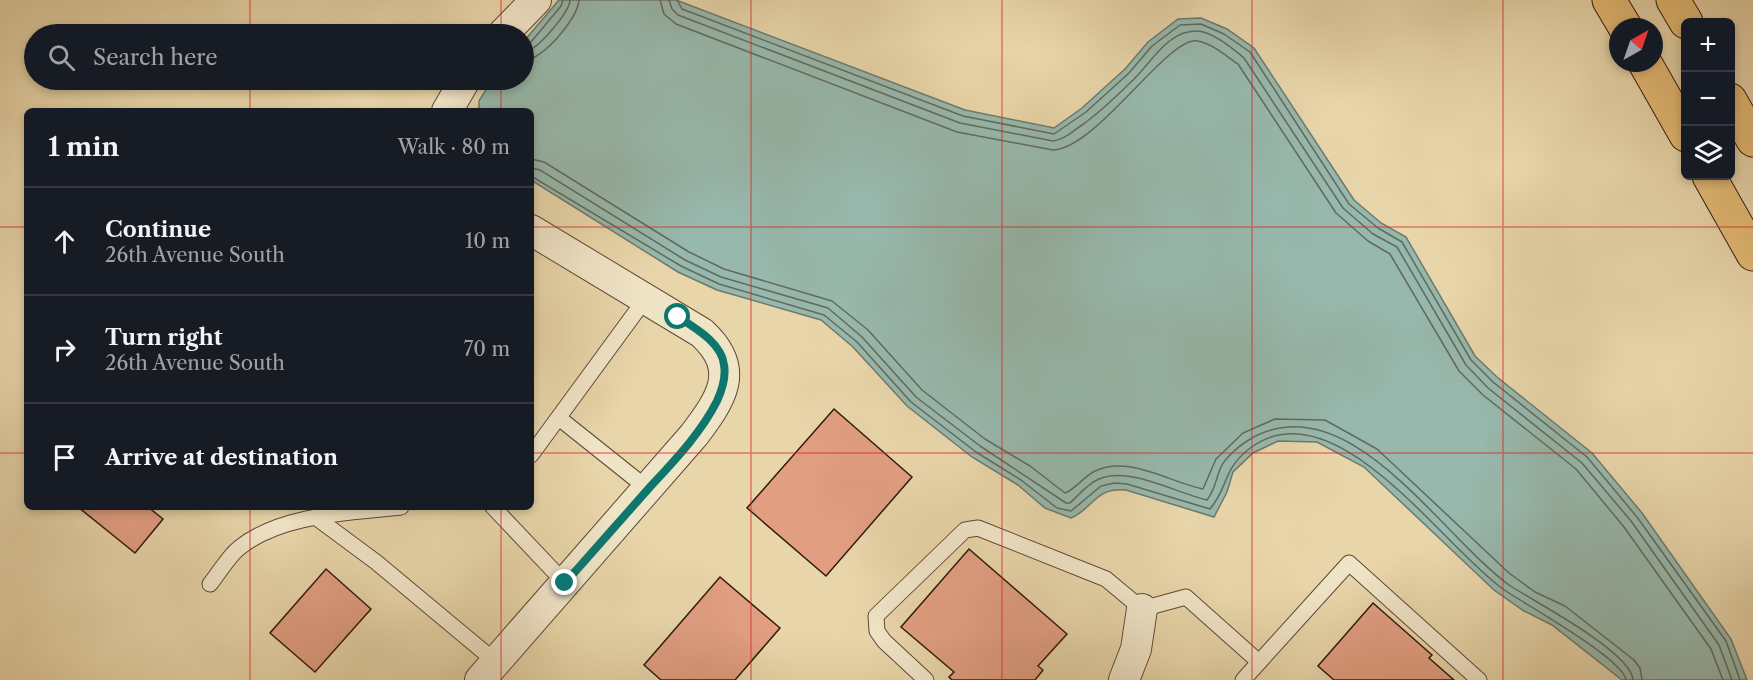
<!DOCTYPE html>
<html lang="en">
<head>
<meta charset="utf-8">
<style>
	:root { --surface:#171b24; --page:#20242c; --text:#f1f3f6; --muted:#9ea1a6; --line:#363941 }
	body { margin:0; font-family:"Libre Caslon Text",serif; background:var(--page); color:var(--text) }
	.controls { position:absolute; right:18px; top:18px; display:grid; overflow:hidden; border-radius:9px; box-shadow:0 3px 9px #0003 }
	.controls button { width:54px; height:54px; display:grid; place-items:center; padding:0; border:0; border-bottom:2px solid var(--line); background:var(--surface); color:var(--text); font:30px sans-serif }
	.compass { position:absolute; left:1609px; top:18px; width:54px; height:54px; border-radius:50%; background:var(--surface); box-shadow:0 3px 9px #0003; rotate:40deg }
	.stop { position:absolute; width:18px; height:18px; margin:-14px; border:4px solid #0f766e; border-radius:50%; background:#fff }
	.stop.end { background:#0f766e; border-color:#fff; box-shadow:0 2px 6px #0008 }
	.list { margin:0; padding:0; list-style:none }
	h2 { display:flex; justify-content:space-between; align-items:center; height:78px; margin:0; padding:0 24px; font-size:26px }
	h2 small { font-size:20px; font-weight:400; color:var(--muted) }
	.list li { display:grid; grid-template-columns:39px 1fr auto; gap:18px; align-items:center; box-sizing:border-box; height:108px; padding:0 24px; border-top:2px solid var(--line) }
	.list b { display:block; font-size:22px; white-space:nowrap }
	.list p { margin:0; font-size:20px; white-space:nowrap; color:var(--muted) }
	.list em { font-size:20px; font-style:normal; color:var(--muted) }
	.icon { flex:none; width:33px; height:33px; fill:none; stroke:currentColor; stroke-width:2; stroke-linecap:round; stroke-linejoin:round }
	.map { position:relative; flex:none; width:1753px; height:680px; overflow:hidden }
	.search { position:absolute; background:var(--surface); box-shadow:0 3px 9px #0003; left:24px; top:24px; width:510px; height:66px; display:flex; align-items:center; gap:15px; box-sizing:border-box; padding:0 21px; border-radius:33px; color:var(--muted); font-size:22px }
	.panel { position:absolute; background:var(--surface); box-shadow:0 3px 9px #0003; left:24px; top:108px; width:510px; height:402px; border-radius:9px }
	.map>svg:first-child { display:block }
	.water { fill:#97b8ac; stroke:#6d796e; stroke-width:1.5 }
	.lines { fill:none; stroke-linecap:round; stroke-linejoin:round }
	.shore { stroke:#63695e; stroke-width:1.5 }
	.building { fill:#e19e81; stroke:#2f1a11; stroke-width:1.5 }
	.lane-casing { stroke:#5d4937; stroke-width:17 }
	.street-casing { stroke:#5d4937; stroke-width:32 }
	.highway-casing { stroke:#2f1a11; stroke-width:35 }
	.lane { stroke:#f0e4c7; stroke-width:15 }
	.street { stroke:#f0e4c7; stroke-width:30 }
	.highway { stroke:#e4ba74; stroke-width:33 }
	.route { stroke:#0f766e; stroke-width:8 }
	.grid { fill:none; stroke:#d62828; stroke-width:1.5; stroke-opacity:0.55 }
</style>
</head>
<body>
<div class="map">
<svg width="1753" height="680" viewBox="0 0 1753 680">
	<rect width="100%" height="100%" fill="#e8d5a9"/>
	<filter id="stains"><feTurbulence type="fractalNoise" baseFrequency=".00333" numOctaves="4"/><feColorMatrix values="0 0 0 0 .2 0 0 0 0 .09 0 0 0 0 .02 0 0 0 .5 -.17"/></filter>
	<radialGradient id="worn" r=".72"><stop offset=".6" stop-color="#630" stop-opacity="0"/><stop offset="1" stop-color="#630" stop-opacity=".3"/></radialGradient>
	<path class="water" d="M559,0H676L965,110L1054,128L1082,108L1125,69L1148,42L1178,19L1201,18L1227,29L1254,48L1354,200L1381,223L1406,237L1475,356L1497,377L1592,453L1642,513L1731,639L1747,680H1622L1552,625L1524,611L1494,590L1364,467L1317,442L1278,441L1253,453L1233,472L1227,492L1214,517L1126,490C1095,487 1094,508 1071,518L1045,508L1018,485L972,457L907,406L853,347L821,320L717,290L678,272L531,180V111H479V101L492,80H524V41Z"/>
	<g class="lines">
		<g class="shore">
			<path d="M660,0L664,14L676,24L957,132L1053,150C1098,148 1169,34 1198,41C1213,44 1226,56 1238,64L1336,213L1368,241L1390,254L1459,371L1483,395L1576,469L1624,527L1711,649L1723,680"/>
			<path d="M669,0L672,9L678,15L960,123L1053,141C1065,140 1075,129 1085,123C1102,110 1118,95 1133,80C1151,63 1168,30 1197,31C1213,32 1232,48 1244,58L1343,208L1373,234L1397,247L1466,365L1488,388L1582,463L1631,521L1719,645L1732,680"/>
			<polyline points="677,0 682,9 963,116 1054,134 1086,112 1129,73 1152,46 1180,25 1201,24 1224,34 1250,52 1349,204 1378,228 1402,242 1471,360 1493,382 1587,457 1637,517 1726,641 1740,680"/>
			<polyline points="524,44 531,42 561,6 563,0"/>
			<path d="M524,52C537,51 569,13 570,0"/>
			<path d="M524,61C542,60 578,19 579,0"/>
			<path d="M531,159L544,162L689,252L724,269L832,301L868,330L922,390L985,439L1030,466L1065,493C1076,489 1083,477 1095,471C1129,455 1169,482 1203,489L1216,459L1243,433L1275,419L1325,420L1377,449L1509,573L1535,592L1565,606L1634,660L1640,668L1642,680"/>
			<path d="M531,168L540,170L685,260L721,277L828,308L862,337L916,397L980,446L1066,503H1070C1079,495 1087,484 1099,479C1129,466 1176,493 1207,500C1215,490 1216,478 1221,467C1225,458 1239,446 1247,441C1345,379 1440,535 1509,585C1533,601 1632,652 1633,680"/>
			<path d="M531,176L681,266L719,284L824,315L857,342L911,402L976,452L1021,480L1057,508L1071,511L1101,486L1114,483L1127,484L1210,509C1228,488 1223,469 1249,449C1333,383 1443,547 1503,589C1524,604 1623,658 1626,680"/>
		</g>
	</g>
	<g class="building">
		<polygon points="834,409 912,477 826,576 747,508"/>
		<polygon points="78,507 148,507 163,519 135,553"/>
		<polygon points="969,549 1067,634 1038,666 1043,670 1035,680 952,680 949,677 954,672 901,627"/>
		<polygon points="326,569 371,609 315,672 270,633"/>
		<polygon points="720,577 780,628 735,680 661,680 644,665"/>
		<polygon points="1373,603 1432,655 1429,658 1454,680 1334,680 1318,666"/>
	</g>
	<g class="lines">
		<defs>
			<g id="lane">
				<polyline points="559,418 648,489"/>
				<polyline points="531,455 646,298"/>
				<polyline points="493,507 565,583"/>
				<polyline points="318,519 376,562 496,662"/>
				<path d="M210,584C219,573 228,557 239,548C281,514 349,513 401,507"/>
				<polyline points="926,680 884,641 877,631 876,616 965,530 978,528 1106,579 1142,609 1186,597 1259,662"/>
				<polyline points="1243,680 1349,563 1479,680"/>
			</g>
			<g id="street">
				<polyline points="503,34 536,0"/>
				<polyline points="447,111 465,80"/>
				<path d="M480,680L694,435C721,399 742,370 702,333L531,230"/>
				<polyline points="1124,680 1136,649 1142,609"/>
			</g>
			<g id="highway">
				<polyline points="1609,0 1625,27"/>
				<polyline points="1673,0 1686,22"/>
				<polyline points="1645,63 1686,135"/>
				<polyline points="1730,100 1753,140"/>
				<polyline points="1709,176 1753,254"/>
			</g>
		</defs>
		<use href="#lane" class="lane-casing"/>
		<use href="#street" class="street-casing"/>
		<use href="#highway" class="highway-casing"/>
		<use href="#lane" class="lane"/>
		<use href="#street" class="street"/>
		<use href="#highway" class="highway"/>
	</g>
	<g class="lines">
		<path class="route" d="M565,583C593,551 622,519 650,487C674,461 701,433 717,401C722,390 726,376 724,365C722,343 695,328 678,317"/>
	</g>
	<path class="grid" d="M250,0V34M501,0V34M751,0V680M1002,0V680M1252,0V680M1503,0V680M250,80V111M501,80V111M0,227H27M531,227H1753M0,453H27M531,453H1753M250,507V680M501,507V680"/>
	<rect width="100%" height="100%" filter="url(#stains)"/>
	<rect width="100%" height="100%" fill="url(#worn)"/>
</svg>
<div class="controls">
<button>+</button>
<button>−</button>
<button><svg class="icon" aria-label="layers" viewBox="0 0 24 24"><path d="M12 4l9 5-9 5-9-5zM3 14l9 5 9-5"/></svg></button>
</div>
<svg class="compass" viewBox="-18 -18 36 36"><path d="M0-13l5 13h-10z" fill="#e53935"/><path d="M0 13l5-13h-10z" fill="#9ea1a6"/></svg>
<div class="stop" style="left:678px;top:317px"></div>
<div class="stop end" style="left:565px;top:583px"></div>
<div class="search"><svg class="icon" aria-label="search" viewBox="0 0 24 24"><circle cx="10" cy="10" r="6"/><path d="M15 15l6 6"/></svg>Search here</div>
<section class="panel">
<h2>1 min<small>Walk · 80 m</small></h2>
<ul class="list">
<li><svg class="icon" aria-label="ahead" viewBox="0 0 24 24"><path d="M12 20V5M6 11l6-6 6 6"/></svg><div><b>Continue</b><p>26th Avenue South</p></div><em>10 m</em></li>
<li><svg class="icon" aria-label="right" viewBox="0 0 24 24"><path d="M7 20v-9h11M14 6l5 5-5 5"/></svg><div><b>Turn right</b><p>26th Avenue South</p></div><em>70 m</em></li>
<li><svg class="icon" aria-label="arrive" viewBox="0 0 24 24"><path d="M6 21V4h12l-3 4 3 4H6"/></svg><div><b>Arrive at destination</b></div></li>
</ul>
</section>
</div>
</body>
</html>
